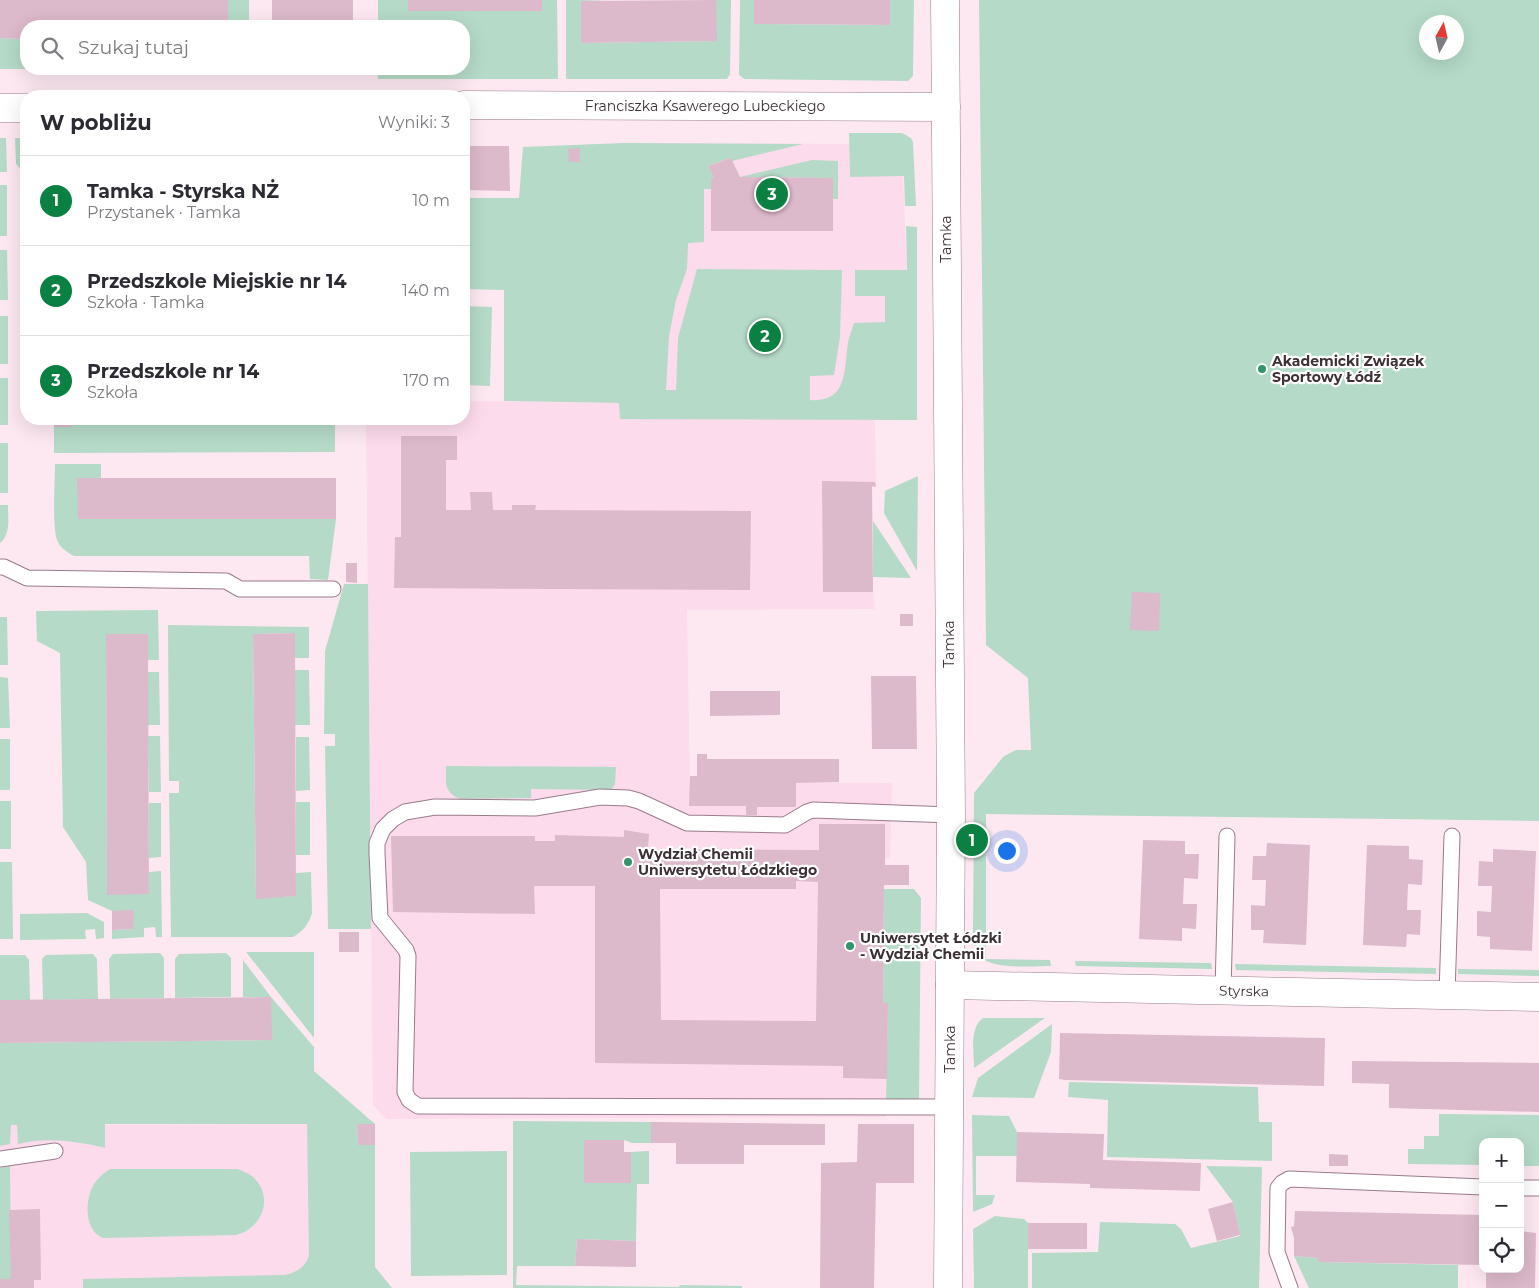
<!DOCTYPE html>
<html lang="pl">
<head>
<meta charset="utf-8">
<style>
	:root { --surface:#fff; --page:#f2f2f3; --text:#2b2b33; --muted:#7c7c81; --line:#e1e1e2; --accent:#0b8043 }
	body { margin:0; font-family:Montserrat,sans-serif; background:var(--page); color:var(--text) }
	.controls { position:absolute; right:15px; bottom:15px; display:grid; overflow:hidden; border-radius:10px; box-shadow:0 5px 20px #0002 }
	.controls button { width:45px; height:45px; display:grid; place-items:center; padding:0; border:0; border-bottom:1px solid var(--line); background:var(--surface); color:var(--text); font:25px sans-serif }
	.compass { position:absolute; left:1419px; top:15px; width:45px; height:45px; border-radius:50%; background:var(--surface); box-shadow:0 5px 20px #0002; rotate:8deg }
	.you { position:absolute; left:1006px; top:850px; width:18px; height:18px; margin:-12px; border:4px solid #fff; border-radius:50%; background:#1a73e8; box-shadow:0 0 0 8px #1a73e833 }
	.badge { display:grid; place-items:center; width:32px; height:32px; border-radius:50%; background:var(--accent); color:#fff; font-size:16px; font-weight:700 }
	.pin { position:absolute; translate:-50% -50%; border:2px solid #fff; box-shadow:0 1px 5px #0006 }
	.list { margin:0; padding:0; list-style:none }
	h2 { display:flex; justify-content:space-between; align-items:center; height:65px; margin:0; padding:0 20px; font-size:21px }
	h2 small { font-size:16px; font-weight:400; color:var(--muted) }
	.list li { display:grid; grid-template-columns:32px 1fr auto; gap:15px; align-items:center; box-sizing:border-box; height:90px; padding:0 20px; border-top:1px solid var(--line) }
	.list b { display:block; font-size:19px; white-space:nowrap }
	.list p { margin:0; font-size:16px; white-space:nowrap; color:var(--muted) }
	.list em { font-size:16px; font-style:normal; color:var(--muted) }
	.icon { flex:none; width:28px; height:28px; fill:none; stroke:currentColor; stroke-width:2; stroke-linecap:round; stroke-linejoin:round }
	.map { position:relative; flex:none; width:1539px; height:1288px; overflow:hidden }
	.search { position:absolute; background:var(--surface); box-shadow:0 5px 20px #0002; left:20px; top:20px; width:450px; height:55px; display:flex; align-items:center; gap:12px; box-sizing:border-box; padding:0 18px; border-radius:20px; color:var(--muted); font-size:19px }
	.panel { position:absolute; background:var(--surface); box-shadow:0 5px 20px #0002; left:20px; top:90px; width:450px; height:335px; border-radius:20px }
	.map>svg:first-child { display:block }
	.built { fill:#fcdbec }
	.green { fill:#b5dac7; fill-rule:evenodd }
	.building { fill:#dcb9cb; fill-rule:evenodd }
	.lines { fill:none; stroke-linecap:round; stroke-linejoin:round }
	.service-casing { stroke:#997b8b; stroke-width:17 }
	.minor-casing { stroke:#997b8b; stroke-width:29 }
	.service { stroke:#fff; stroke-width:15 }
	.minor { stroke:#fff; stroke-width:28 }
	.poi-dot { fill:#33936c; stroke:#fff; stroke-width:2 }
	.labels { text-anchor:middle; stroke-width:4.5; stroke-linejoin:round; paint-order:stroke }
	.street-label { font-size:14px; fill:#3d3036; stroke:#fff }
	.poi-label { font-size:14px; font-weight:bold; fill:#3d3036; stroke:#fff; text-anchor:start }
</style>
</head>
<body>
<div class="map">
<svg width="1539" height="1288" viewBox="0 0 1539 1288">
	<rect width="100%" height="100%" fill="#fde8f2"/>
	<g class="built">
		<polygon points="623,143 902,144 912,420 875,420 876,487 872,487 873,592 875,609 687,610 690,782 892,783 890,857 885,859 884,889 883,1002 888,1003 886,1117 386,1119 373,1105 366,419 464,419 464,401 620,403"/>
		<polygon points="375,1124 375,1267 392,1288 0,1288 0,1125"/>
	</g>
	<g class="green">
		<rect x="228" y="0" width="21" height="26"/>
		<polygon points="378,0 408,0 409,11 542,11 542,0 557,0 558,79 378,79 378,69 464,69 464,26 378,26"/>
		<polygon points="566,0 608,0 581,1 582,43 716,41 716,0 731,0 730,74 727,79 566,79"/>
		<polygon points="740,0 754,0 755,24 889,25 890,0 914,0 913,76 908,81 744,79 739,75"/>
		<path d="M979,0H1539V821L986,814V959L1050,960L1051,966C1034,966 993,970 981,957C975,952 975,946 973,939L974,793L1003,757L1010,753L1016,750H1031L1028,678L986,645ZM1426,22H1456V52H1426Z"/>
		<polygon points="0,38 26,39 26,69 162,69 0,69"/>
		<polygon points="849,133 902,133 911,138 913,142 916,206 905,206 904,176 850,177"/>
		<polygon points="0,138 6,138 7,172 0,172"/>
		<polygon points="26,138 26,212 22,212 22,171 16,164 15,138"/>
		<path d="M623,143L803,144L732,161L730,158L708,166L714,178H711V189H704V242L688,243L687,269L676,300L669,336L666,390H676L678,338L697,269L842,270L840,337L834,375L810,376V400C848,403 844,369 848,343C849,336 852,330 854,323L885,322V296H855V270H907L906,226L917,227V420L620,419L619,403L504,401V290L464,289V198H519L523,147Z"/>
		<polygon points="812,160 838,161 838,199 833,199 833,178 740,177"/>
		<rect x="0" y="185" width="7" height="51"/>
		<polygon points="0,250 7,250 8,300 0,300"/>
		<polygon points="464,306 492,307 490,386 464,385"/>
		<rect x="0" y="316" width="8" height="48"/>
		<rect x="0" y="378" width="8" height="47"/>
		<polygon points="72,419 335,419 335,452 54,453 54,427 72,427"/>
		<rect x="0" y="443" width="8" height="50"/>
		<path d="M55,464H101V479H78V519H336L328,580L310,579L309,556H74C67,552 60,548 57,540C52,524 55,482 55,464Z"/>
		<polygon points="918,476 917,571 884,513 885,491"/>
		<path d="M0,505H8C8,518 11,534 0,543Z"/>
		<polygon points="873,521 911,578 873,577"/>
		<polygon points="344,584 368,584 371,929 328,929 325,746 335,746 335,734 324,734 325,651"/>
		<polygon points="158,610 159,660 148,660 148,634 106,635 107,894 149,894 149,872 161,871 162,937 156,937 155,927 144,928 144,937 112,939 112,930 133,929 133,911 112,911 88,900 86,862 63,827 60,653 37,641 36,611"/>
		<polygon points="7,617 8,665 0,665 0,617"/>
		<path d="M168,625L309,627V658H295V633L253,634L256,898L296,896V873L311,872L312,913C309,924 303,931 293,937H171L169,793H179V781H169Z"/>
		<polygon points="295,670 309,670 310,725 295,725"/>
		<polygon points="148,672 159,672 160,725 148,725"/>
		<polygon points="0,677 8,678 10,728 0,728"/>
		<polygon points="148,736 160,736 161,792 149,792"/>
		<polygon points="296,737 309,737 310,790 296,791"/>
		<rect x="0" y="739" width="10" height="51"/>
		<path d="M446,766L616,767L615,784L611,790L531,789V798L460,799C443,791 446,783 446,766Z"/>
		<rect x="0" y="801" width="11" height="48"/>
		<rect x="296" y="802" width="14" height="53"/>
		<polygon points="149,803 161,803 161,857 149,858"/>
		<polygon points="0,862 12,862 13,939 0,939"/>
		<polygon points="884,889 914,889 921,898 919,1099 886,1100 888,1003 883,1003"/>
		<polygon points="87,913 104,922 104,938 96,939 95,929 85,930 86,939 20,940 20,914"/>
		<polygon points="246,952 314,952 314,1038"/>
		<polygon points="160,953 164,958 164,998 110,999 109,959 113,954"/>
		<polygon points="226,953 231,958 231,997 175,998 175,959 179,954"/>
		<polygon points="93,954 97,959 98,999 43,1000 42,959 46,955"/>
		<polygon points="0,955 25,955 29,960 30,1000 0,1000"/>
		<path d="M243,960L271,997L314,1047V1071L375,1124L357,1125L358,1145H375V1267L392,1288H83V1279L285,1275C297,1272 306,1267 309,1255L307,1124H105V1148C75,1141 48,1137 18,1144L17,1125H11L10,1144L0,1146V1043L271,1040V997H243Z"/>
		<polygon points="1075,961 1211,963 1212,969 1076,966"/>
		<polygon points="1235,964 1436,968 1436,974 1236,970"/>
		<polygon points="1458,969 1539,970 1539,976 1458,974"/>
		<path d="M983,1018H1045L974,1068C974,1052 969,1028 983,1018Z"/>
		<polygon points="1052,1024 1051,1052 1034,1098 972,1097 978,1078"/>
		<polygon points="1069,1082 1258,1087 1259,1122 1272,1122 1272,1161 1107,1157 1108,1100 1068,1097"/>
		<polygon points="1439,1114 1539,1115 1539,1166 1520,1166 1520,1142 1483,1142 1483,1165 1408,1164 1408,1149 1424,1149 1424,1136 1439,1136"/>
		<polygon points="972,1115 1009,1116 1017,1132 1017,1156 976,1156 976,1195 995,1195 992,1204 973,1212"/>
		<polygon points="513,1121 651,1122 651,1143 632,1143 624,1140 584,1140 584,1183 631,1183 631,1152 649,1151 649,1184 637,1184 636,1241 577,1239 575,1266 517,1266 516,1285 678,1287 681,1285 742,1286 742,1288 513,1288"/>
		<polygon points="507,1151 507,1275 411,1276 410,1152"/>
		<polygon points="10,1166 11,1279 0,1279 0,1168"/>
		<polygon points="1206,1166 1262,1167 1259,1288 1032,1288 1032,1253 1098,1252 1100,1222 1175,1224 1181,1229 1191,1248 1240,1236 1233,1202"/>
		<path d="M110,1169H238C244,1172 251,1174 255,1179C274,1199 261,1229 236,1235L103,1238C84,1231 85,1201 93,1186C97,1178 103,1174 110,1169Z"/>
		<polygon points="995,1216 1024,1219 1028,1223 1028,1288 974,1288 973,1229"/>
		<polygon points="1294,1256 1318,1258 1320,1262 1458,1265 1458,1288 1309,1288"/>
	</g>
	<g class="building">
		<polygon points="0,0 228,0 228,26 26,26 26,39 0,38"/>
		<rect x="272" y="0" width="81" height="26"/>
		<rect x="408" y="0" width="134" height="11"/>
		<polygon points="716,0 717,41 581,43 581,1"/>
		<polygon points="754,0 890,0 890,25 754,24"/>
		<polygon points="464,146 509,146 510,191 464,190"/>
		<polygon points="580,148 580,162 569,162 568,149"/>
		<polygon points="731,158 740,177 833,178 833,231 711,231 711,178 714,178 708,166"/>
		<rect x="54" y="419" width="18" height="8"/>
		<polygon points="401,436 457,436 457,460 446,460 446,510 471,510 470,492 492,492 493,510 512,510 512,505 536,505 535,510 751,511 750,590 394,588 395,537 401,537"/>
		<polygon points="77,478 336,478 336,519 78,519"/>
		<polygon points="822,481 875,482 876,487 872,486 873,592 823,592"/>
		<polygon points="346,563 357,563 357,583 346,582"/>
		<polygon points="1132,592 1160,593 1159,631 1130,630"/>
		<rect x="900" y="614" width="13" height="12"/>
		<polygon points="295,633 296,896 256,899 253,634"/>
		<polygon points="106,634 148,634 149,894 107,895"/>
		<polygon points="871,676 916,676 917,749 872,749"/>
		<polygon points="710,691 780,691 780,715 710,716"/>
		<polygon points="697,754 707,754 707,759 839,759 839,782 796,783 796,807 757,807 757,815 746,815 746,806 689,806 690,776 697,776"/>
		<path d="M819,824H885V865H909V885H884L883,1003H888L887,1079L843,1078V1066L595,1063V886H534L535,914L393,912L391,836H535V841H555V835L624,837V830L649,834L648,849L819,850ZM796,881L818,882L816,1021L661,1020L660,889H796Z"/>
		<polygon points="1143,840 1185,841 1185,854 1199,854 1198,879 1184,878 1183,904 1197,904 1196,929 1182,928 1182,941 1139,939"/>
		<polygon points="1267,843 1310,845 1306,945 1263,943 1264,930 1251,930 1251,905 1265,906 1266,880 1252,880 1253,856 1266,856"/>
		<polygon points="1367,845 1409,846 1409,859 1423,860 1422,885 1408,884 1407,910 1421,910 1420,935 1407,934 1406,947 1363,945"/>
		<polygon points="1493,849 1536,851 1532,951 1490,949 1490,937 1477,936 1477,911 1491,912 1492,886 1478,886 1479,861 1493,862"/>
		<polygon points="134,910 133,929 112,930 112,911"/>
		<rect x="339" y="932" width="20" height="20"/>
		<polygon points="271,997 272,1040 0,1043 0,1000"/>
		<polygon points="1060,1033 1325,1038 1324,1086 1065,1080 1059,1079"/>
		<polygon points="1352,1061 1539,1063 1539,1112 1389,1108 1389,1084 1352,1083"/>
		<polygon points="651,1122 825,1124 825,1145 744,1145 744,1164 676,1164 676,1143 651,1143"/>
		<polygon points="357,1124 375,1124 375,1145 358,1145"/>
		<polygon points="858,1124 914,1124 914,1183 876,1183 874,1288 820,1288 821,1163 857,1162"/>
		<polygon points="1017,1132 1104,1134 1103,1160 1201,1163 1200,1191 1090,1188 1090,1184 1016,1182"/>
		<polygon points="584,1140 624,1140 624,1152 631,1152 631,1183 584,1183"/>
		<polygon points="1329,1154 1348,1155 1348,1166 1329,1166"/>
		<polygon points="1233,1202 1240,1235 1217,1241 1208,1209"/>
		<polygon points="40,1209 41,1280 34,1280 34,1288 0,1288 0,1279 11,1279 9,1210"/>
		<polygon points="1295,1211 1483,1215 1483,1265 1319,1262 1318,1258 1294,1256 1294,1238 1291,1227 1294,1226"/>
		<rect x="1028" y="1223" width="59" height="26"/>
		<polygon points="1520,1231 1536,1233 1535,1288 1486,1288 1486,1269 1520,1269"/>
		<polygon points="577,1239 636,1241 636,1267 575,1266"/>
	</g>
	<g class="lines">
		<defs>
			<g id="service">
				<polyline points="0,567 4,567 27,578 226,581 240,589 333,589"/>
				<polyline points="1223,991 1227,836"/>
				<polyline points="1447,995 1452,836"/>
				<polyline points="949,1107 418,1106 409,1100 405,1092 408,956 406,950 380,918 377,853 377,843 383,829 393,819 405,812 435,807 535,808 600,797 628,798 639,801 687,823 785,825 807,812 813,810 951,815"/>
				<polyline points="0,1159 55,1151"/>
				<polyline points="1520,1188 1539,1188"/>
				<polyline points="1290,1288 1277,1252 1278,1188 1282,1183 1289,1179 1483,1187"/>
			</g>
			<g id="minor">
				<polyline points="945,0 951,815 948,1288"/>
				<polyline points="464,105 946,107"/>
				<polyline points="0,108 26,108"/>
				<polyline points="950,985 1539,997"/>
			</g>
		</defs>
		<use href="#service" class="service-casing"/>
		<use href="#minor" class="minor-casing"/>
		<use href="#service" class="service"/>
		<use href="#minor" class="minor"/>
	</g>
	<g class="poi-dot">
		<circle cx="1262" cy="369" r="5"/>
		<circle cx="628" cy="862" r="5"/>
		<circle cx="850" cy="946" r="5"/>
	</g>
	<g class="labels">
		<g class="street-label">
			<text x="705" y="111">Franciszka Ksawerego Lubeckiego</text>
			<text transform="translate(946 239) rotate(-90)" y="5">Tamka</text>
			<text transform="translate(949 644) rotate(-90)" y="5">Tamka</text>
			<text transform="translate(1244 991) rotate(1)" y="5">Styrska</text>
			<text transform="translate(950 1049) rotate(-90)" y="5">Tamka</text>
		</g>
		<g class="poi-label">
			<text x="1272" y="366">Akademicki Związek<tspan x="1272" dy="16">Sportowy Łódź</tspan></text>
			<text x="638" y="859">Wydział Chemii<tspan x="638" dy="16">Uniwersytetu Łódzkiego</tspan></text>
			<text x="860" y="943">Uniwersytet Łódzki<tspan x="860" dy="16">- Wydział Chemii</tspan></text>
		</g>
	</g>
</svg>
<div class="controls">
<button>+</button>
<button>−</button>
<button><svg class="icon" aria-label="locate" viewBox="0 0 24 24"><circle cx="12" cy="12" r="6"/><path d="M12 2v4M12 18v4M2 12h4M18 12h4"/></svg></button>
</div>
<svg class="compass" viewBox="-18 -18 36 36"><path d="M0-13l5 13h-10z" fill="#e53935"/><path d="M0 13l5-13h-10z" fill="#7c7c81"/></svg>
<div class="you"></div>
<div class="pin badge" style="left:972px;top:840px">1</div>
<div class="pin badge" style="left:765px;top:336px">2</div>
<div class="pin badge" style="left:772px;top:194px">3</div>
<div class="search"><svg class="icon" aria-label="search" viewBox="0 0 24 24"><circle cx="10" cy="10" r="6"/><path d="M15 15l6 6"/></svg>Szukaj tutaj</div>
<section class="panel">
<h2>W pobliżu<small>Wyniki: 3</small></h2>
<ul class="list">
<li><span class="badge">1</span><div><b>Tamka - Styrska NŻ</b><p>Przystanek · Tamka</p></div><em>10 m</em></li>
<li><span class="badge">2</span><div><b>Przedszkole Miejskie nr 14</b><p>Szkoła · Tamka</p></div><em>140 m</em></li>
<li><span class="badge">3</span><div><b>Przedszkole nr 14</b><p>Szkoła</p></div><em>170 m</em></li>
</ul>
</section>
</div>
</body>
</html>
